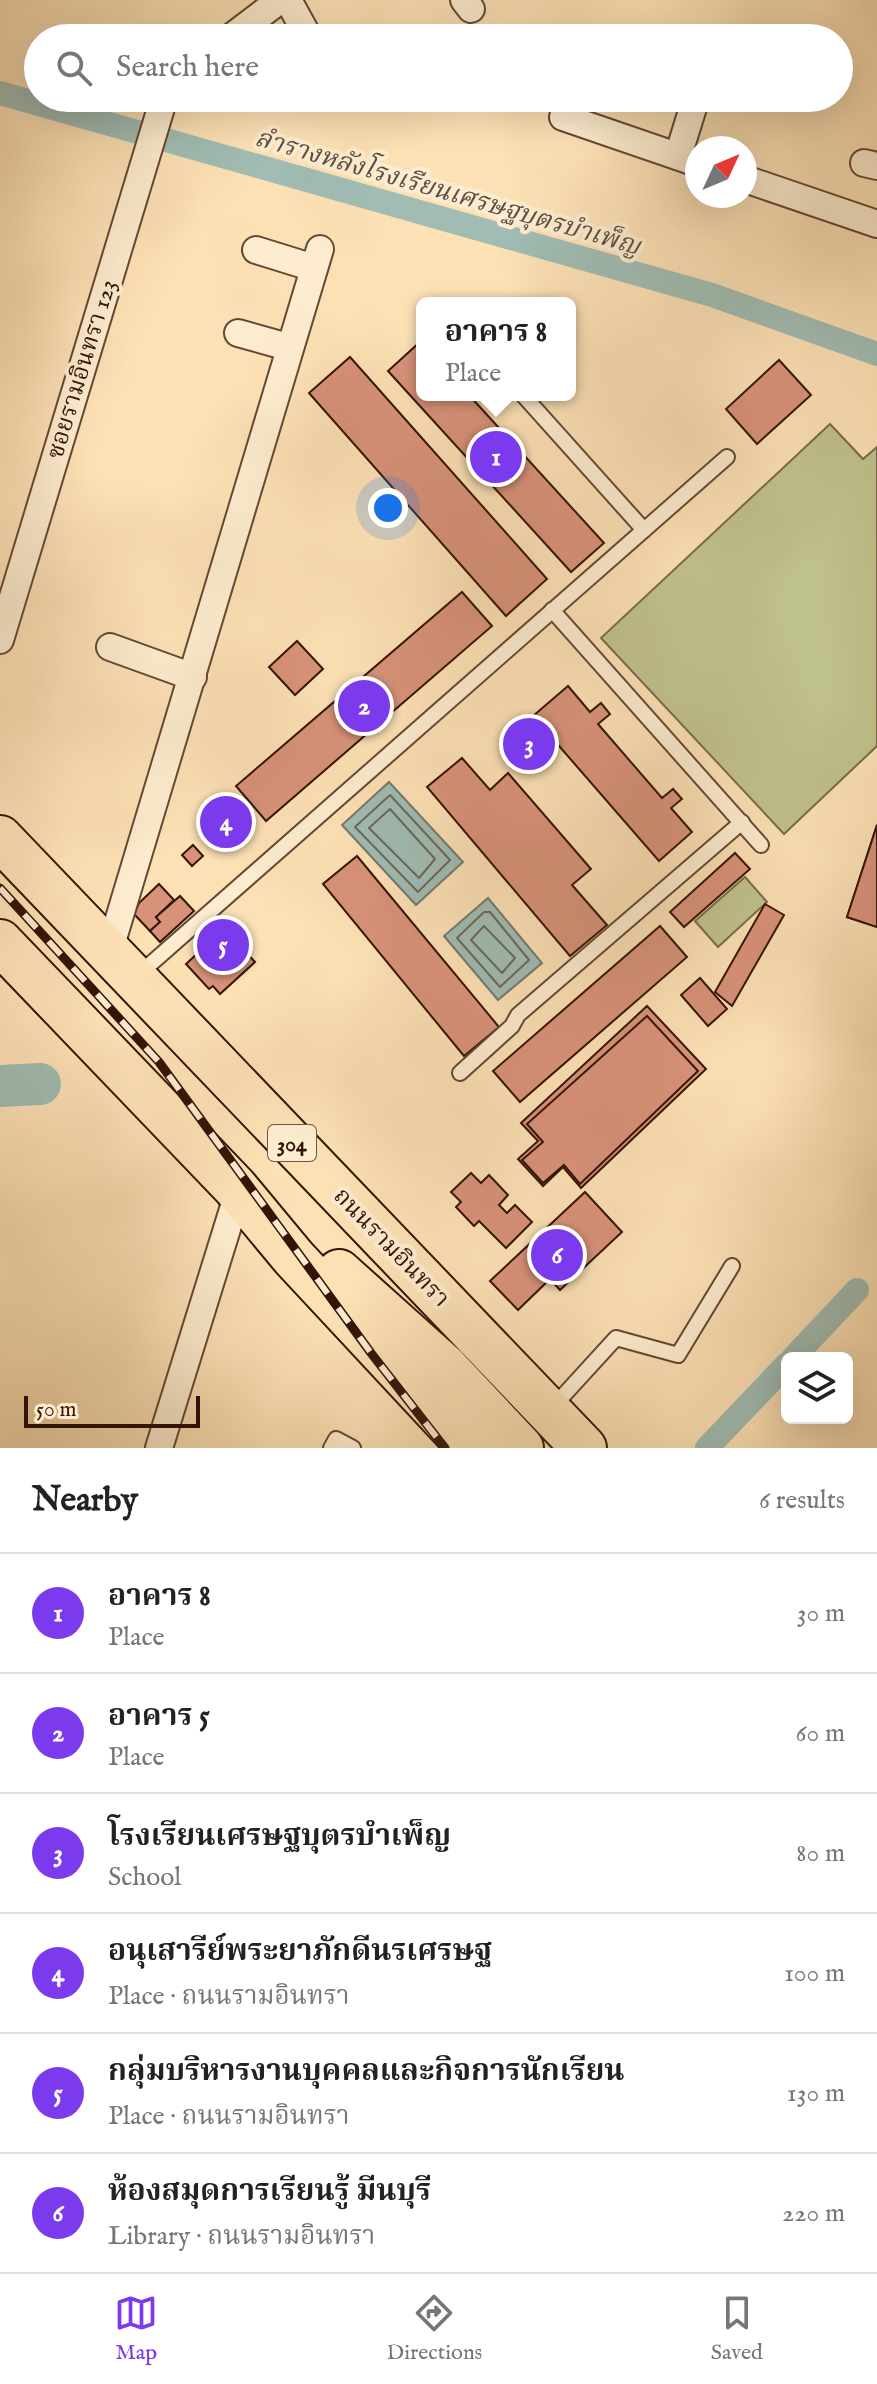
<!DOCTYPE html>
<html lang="en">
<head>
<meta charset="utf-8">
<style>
	:root { --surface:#fff; --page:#f2f2f2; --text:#222; --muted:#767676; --line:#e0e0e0; --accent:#7c3aed }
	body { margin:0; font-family:"IM FELL English","Noto Serif Thai",serif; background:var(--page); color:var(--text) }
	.controls { position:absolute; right:24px; bottom:24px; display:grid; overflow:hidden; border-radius:12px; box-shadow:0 8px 32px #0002 }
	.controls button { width:72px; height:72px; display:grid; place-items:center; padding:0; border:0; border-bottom:2px solid var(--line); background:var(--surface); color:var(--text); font:40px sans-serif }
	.compass { position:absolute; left:685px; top:136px; width:72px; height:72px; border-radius:50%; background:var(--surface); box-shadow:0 8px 32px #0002; rotate:46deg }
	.scale { position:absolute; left:24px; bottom:20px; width:176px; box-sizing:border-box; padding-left:8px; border:4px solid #341407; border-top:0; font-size:22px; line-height:28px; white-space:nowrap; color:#341407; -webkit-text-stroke:6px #fdeccf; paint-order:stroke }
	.you { position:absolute; left:388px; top:508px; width:28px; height:28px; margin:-20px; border:6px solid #fff; border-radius:50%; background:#1a73e8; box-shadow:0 0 0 12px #1a73e833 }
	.badge { display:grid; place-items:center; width:52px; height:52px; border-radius:50%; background:var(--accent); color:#fff; font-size:26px; font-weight:700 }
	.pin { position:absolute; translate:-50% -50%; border:4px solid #fff; box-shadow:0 2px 8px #0006 }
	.popup { position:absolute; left:416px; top:297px; width:160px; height:104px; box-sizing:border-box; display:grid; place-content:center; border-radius:12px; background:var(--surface); filter:drop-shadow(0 2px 6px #0005); font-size:26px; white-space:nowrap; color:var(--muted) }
	.popup b { font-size:30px; color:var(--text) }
	.popup::after { content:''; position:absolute; left:50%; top:100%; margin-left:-16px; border:16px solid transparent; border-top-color:var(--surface) }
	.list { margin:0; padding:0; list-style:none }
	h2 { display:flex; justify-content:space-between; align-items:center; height:104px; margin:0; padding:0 32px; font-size:34px }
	h2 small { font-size:26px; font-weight:400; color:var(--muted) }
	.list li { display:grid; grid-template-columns:52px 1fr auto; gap:24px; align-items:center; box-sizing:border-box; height:120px; padding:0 32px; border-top:2px solid var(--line) }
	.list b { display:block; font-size:30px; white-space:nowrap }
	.list p { margin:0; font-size:26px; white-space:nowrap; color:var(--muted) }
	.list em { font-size:26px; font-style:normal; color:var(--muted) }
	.icon { flex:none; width:44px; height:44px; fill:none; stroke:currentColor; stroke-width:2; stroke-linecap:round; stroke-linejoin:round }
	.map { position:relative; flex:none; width:877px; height:1448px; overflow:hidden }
	.search { position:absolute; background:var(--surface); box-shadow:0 8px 32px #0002; left:24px; right:24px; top:24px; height:88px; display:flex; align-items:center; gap:20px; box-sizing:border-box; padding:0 28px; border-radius:44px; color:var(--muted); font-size:30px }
	.sheet { height:824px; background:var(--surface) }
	nav { display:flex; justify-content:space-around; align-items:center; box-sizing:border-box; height:112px; border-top:2px solid var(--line); background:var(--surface); font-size:22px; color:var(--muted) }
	nav a { display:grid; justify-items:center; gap:4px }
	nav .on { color:var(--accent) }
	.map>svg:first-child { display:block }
	.green { fill:#c0c28d; stroke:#7a6b4a; stroke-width:2 }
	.water { fill:#a0bcb3; stroke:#75796e; stroke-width:2 }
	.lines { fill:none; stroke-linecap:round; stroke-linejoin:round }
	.shore { stroke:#6a685d; stroke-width:2 }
	.canal { stroke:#a0bcb3; stroke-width:24 }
	.river { stroke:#a0bcb3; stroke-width:42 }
	.building { fill:#d8927a; stroke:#341407; stroke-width:2 }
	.lane-casing { stroke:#664732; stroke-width:18 }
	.street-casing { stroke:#664732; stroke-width:30 }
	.highway-casing { stroke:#341407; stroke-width:48 }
	.lane { stroke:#fdeccf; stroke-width:14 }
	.street { stroke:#fdeccf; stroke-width:26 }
	.highway { stroke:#fce1b5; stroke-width:44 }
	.rail-casing { stroke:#341407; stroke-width:9 }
	.rail { stroke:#fdeccf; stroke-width:6; stroke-dasharray:18; stroke-linecap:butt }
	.labels { text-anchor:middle; stroke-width:8; stroke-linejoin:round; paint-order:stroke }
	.shield { fill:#fdeccf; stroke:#705543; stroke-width:2 }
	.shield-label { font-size:22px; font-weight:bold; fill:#341407 }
	.street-label { font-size:24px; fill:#341407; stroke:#fdeccf }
	.water-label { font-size:26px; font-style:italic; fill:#5a4f43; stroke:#fdeccf }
</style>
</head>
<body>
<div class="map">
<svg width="877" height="1448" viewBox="0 0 877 1448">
	<rect width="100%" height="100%" fill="#fce1b5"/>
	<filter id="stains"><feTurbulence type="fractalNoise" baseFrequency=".0025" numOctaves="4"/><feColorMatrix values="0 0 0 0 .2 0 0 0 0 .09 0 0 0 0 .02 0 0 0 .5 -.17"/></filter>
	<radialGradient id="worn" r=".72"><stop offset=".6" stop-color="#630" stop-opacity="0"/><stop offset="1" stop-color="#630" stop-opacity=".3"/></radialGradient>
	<g class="green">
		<polygon points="830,424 863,459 877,447 877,746 784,834 601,638"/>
		<polygon points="745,877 767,902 718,947 695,921"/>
	</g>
	<g class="water">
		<polygon points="389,782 463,862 416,905 342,825"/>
		<polygon points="488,898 542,963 498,1000 444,936"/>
	</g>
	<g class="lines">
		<g class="shore">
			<polygon points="390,795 450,860 418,892 355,827"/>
			<polygon points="390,809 435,859 419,878 369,828"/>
			<polygon points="484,912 490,912 529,960 500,987 457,938"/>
			<polygon points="484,926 515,958 502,973 471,940"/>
		</g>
		<g class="canal">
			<polyline points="0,93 712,295 877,354"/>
			<polyline points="793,1358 857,1290"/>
			<polyline points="707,1448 787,1364"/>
		</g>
		<polyline class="river" points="0,1086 40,1084"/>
	</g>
	<g class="building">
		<polygon points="421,341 422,395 469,395 604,543 571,572 388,371"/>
		<polygon points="350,357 547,579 506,616 309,393"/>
		<polygon points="779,360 811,395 757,444 726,409"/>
		<polygon points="462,592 492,626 266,821 236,786"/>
		<polygon points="297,641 323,669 295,695 269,667"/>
		<polygon points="568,686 590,712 601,703 610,714 598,724 662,798 673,789 682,799 671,808 692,832 659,861 533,716"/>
		<polygon points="462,758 490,790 508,773 591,869 572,885 607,925 570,956 427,787"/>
		<polygon points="877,825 877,927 847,917"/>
		<polygon points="877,825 877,927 847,917"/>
		<polygon points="193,845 203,856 192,866 182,855"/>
		<polygon points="735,853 750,869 684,927 670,912"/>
		<polygon points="357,856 499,1027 464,1056 323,884"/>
		<polygon points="159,884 174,900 156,917 160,922 150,931 134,914 139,903"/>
		<polygon points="180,896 194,911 160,942 150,931 160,922 156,917"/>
		<polygon points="765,904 784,915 732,1006 715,992"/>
		<polygon points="660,926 687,957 520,1102 493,1071"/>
		<polygon points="224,929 255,962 220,994 213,986 209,989 186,964"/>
		<polygon points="700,978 727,1009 708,1026 681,995"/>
		<polygon points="647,1006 706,1069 581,1188 563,1167 543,1186 518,1159 538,1141 521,1123"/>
		<polygon points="647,1016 698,1071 580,1184 564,1165 543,1183 522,1160 543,1142 527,1124"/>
		<polygon points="471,1173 481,1183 489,1175 508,1195 499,1205 507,1213 515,1205 532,1222 506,1248 479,1221 474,1226 456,1207 461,1202 451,1192"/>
		<polygon points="585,1192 622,1232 560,1290 550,1279 518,1310 490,1281"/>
	</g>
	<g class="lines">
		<defs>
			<g id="lane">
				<polyline points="523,395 644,530"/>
				<polyline points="552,610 761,845"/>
				<polyline points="138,975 727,457"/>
				<polyline points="460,1073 512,1026 518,1015 742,822"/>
				<polyline points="552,1408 616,1338 678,1355 732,1266"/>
				<polyline points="331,1448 336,1439 353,1448"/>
			</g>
			<g id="street">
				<polyline points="288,0 309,38"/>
				<polyline points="464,0 471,9"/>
				<polyline points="230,38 280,0"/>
				<polyline points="571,98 563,117 697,163"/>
				<polyline points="678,156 696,98"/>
				<polyline points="864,163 877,166"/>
				<polyline points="745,179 877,224"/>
				<polyline points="256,250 314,268"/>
				<polyline points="238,333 288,347"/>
				<polyline points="0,640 164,98"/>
				<polyline points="110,647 193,677"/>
				<polyline points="109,952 320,249"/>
				<polyline points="159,1448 235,1203 235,1187"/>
			</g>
			<g id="highway">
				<polyline points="0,838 584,1448"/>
				<polyline points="0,942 235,1187 294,1258 471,1448"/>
				<polyline points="339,1272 446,1368 521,1448"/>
			</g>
		</defs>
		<use href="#lane" class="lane-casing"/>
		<use href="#street" class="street-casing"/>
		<use href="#highway" class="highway-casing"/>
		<use href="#lane" class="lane"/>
		<use href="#street" class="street"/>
		<use href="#highway" class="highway"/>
		<defs>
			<polyline id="rail" points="0,888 159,1062 371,1353 445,1448"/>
		</defs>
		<use href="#rail" class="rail-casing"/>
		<use href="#rail" class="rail"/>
	</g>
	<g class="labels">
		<rect class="shield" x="268" y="1125" width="48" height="36" rx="6"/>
		<g class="shield-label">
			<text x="292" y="1151">304</text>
		</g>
		<g class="street-label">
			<text transform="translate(81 369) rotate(-73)" y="8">ซอยรามอินทรา 123</text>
			<text transform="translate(392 1247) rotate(46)" y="8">ถนนรามอินทรา</text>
		</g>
		<g class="water-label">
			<text transform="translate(448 191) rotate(16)" y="9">ลำรางหลังโรงเรียนเศรษฐบุตรบำเพ็ญ</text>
		</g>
	</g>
	<rect width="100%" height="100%" filter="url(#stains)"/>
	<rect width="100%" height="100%" fill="url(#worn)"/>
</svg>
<div class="controls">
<button><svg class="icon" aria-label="layers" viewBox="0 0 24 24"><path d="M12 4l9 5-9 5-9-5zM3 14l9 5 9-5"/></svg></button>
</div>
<svg class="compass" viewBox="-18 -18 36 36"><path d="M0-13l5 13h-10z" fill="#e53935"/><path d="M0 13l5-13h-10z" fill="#767676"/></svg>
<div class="scale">50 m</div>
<div class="you"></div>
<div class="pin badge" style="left:496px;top:457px">1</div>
<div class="popup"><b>อาคาร 8</b>Place</div>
<div class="pin badge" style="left:364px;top:706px">2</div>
<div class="pin badge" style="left:529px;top:744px">3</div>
<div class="pin badge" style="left:226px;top:822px">4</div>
<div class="pin badge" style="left:223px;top:945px">5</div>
<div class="pin badge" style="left:557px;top:1255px">6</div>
<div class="search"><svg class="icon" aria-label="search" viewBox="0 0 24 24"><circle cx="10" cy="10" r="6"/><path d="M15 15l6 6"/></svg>Search here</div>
</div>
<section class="sheet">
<h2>Nearby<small>6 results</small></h2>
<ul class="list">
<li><span class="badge">1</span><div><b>อาคาร 8</b><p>Place</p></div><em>30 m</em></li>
<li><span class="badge">2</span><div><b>อาคาร 5</b><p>Place</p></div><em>60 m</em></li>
<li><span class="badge">3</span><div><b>โรงเรียนเศรษฐบุตรบำเพ็ญ</b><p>School</p></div><em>80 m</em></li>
<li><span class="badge">4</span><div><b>อนุเสารีย์พระยาภักดีนรเศรษฐ</b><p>Place · ถนนรามอินทรา</p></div><em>100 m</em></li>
<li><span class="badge">5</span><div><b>กลุ่มบริหารงานบุคคลและกิจการนักเรียน</b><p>Place · ถนนรามอินทรา</p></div><em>130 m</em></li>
<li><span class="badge">6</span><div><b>ห้องสมุดการเรียนรู้ มีนบุรี</b><p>Library · ถนนรามอินทรา</p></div><em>220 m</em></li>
</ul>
</section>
<nav>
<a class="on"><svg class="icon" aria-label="map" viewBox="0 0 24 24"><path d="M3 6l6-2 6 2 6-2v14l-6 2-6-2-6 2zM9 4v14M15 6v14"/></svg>Map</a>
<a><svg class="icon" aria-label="directions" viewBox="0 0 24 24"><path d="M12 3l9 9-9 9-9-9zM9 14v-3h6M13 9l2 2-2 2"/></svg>Directions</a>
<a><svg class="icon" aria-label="saved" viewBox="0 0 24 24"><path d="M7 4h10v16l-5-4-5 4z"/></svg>Saved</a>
</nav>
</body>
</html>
